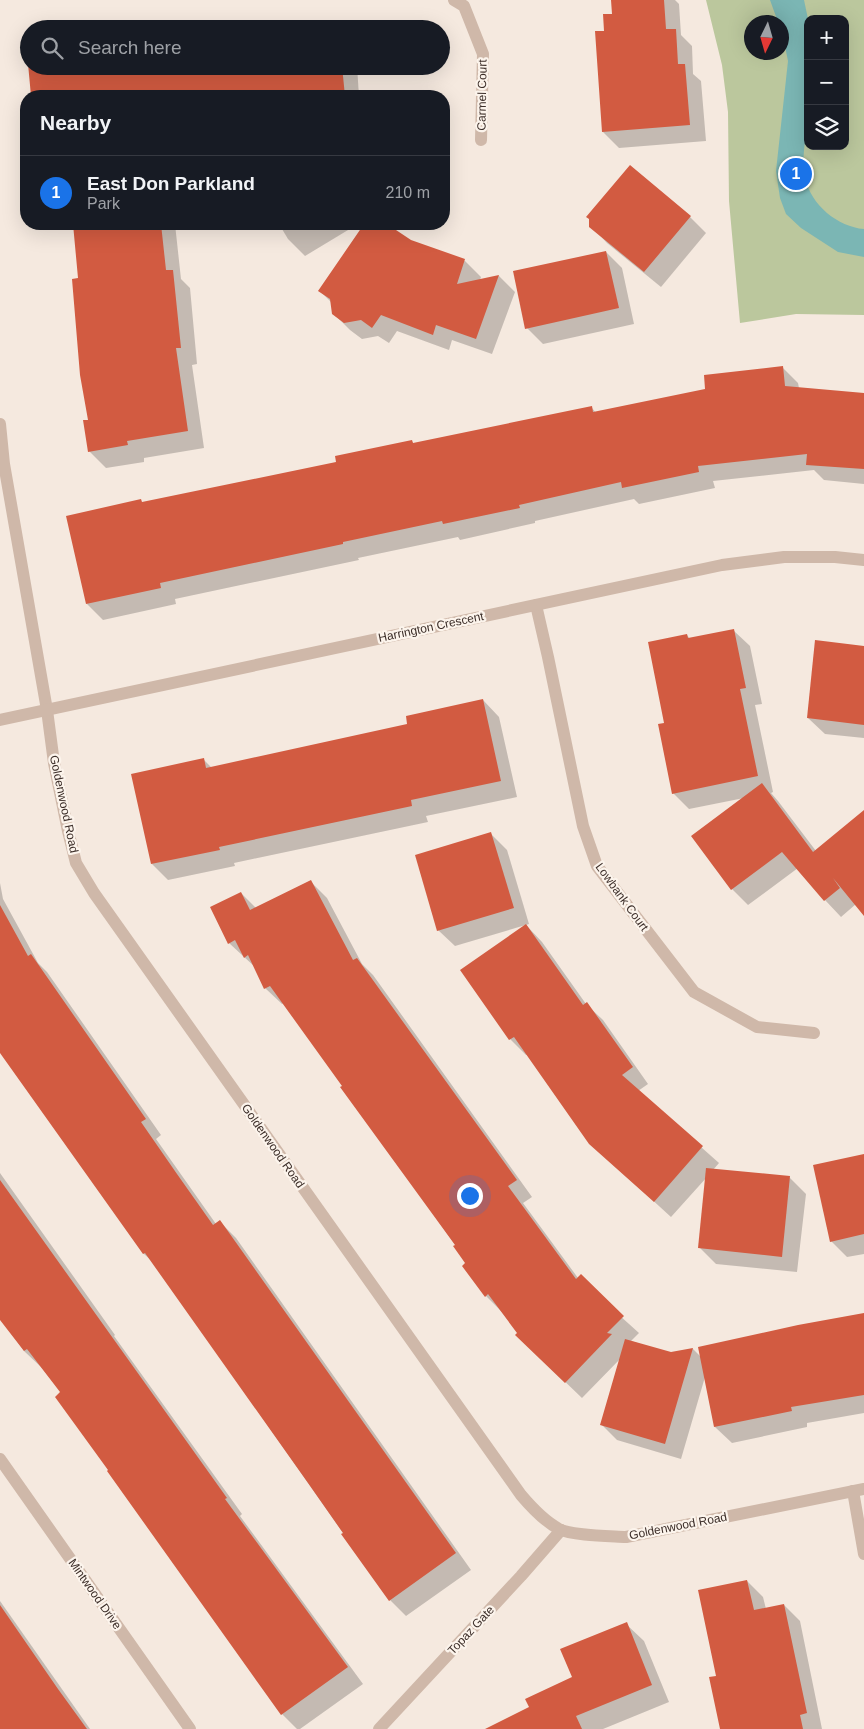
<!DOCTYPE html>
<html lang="en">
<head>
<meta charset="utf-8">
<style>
	:root { --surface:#171b24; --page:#242831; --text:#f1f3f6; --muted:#9ea1a6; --line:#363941; --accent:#1a73e8 }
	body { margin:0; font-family:Arial,sans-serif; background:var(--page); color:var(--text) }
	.controls { position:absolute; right:15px; top:15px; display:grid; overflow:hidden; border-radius:10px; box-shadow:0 5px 20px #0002 }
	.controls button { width:45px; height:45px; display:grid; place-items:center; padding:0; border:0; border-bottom:1px solid var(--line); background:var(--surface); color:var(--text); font:25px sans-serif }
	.compass { position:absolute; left:744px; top:15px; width:45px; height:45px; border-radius:50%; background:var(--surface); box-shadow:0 5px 20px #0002; rotate:185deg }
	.you { position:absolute; left:469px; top:1195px; width:18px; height:18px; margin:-12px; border:4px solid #fff; border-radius:50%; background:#1a73e8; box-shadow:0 0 0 8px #1a73e833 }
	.badge { display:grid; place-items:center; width:32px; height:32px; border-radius:50%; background:var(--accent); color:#fff; font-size:16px; font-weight:700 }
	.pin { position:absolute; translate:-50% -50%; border:2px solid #fff; box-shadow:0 1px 5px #0006 }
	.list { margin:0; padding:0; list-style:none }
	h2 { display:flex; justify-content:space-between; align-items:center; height:65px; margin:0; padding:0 20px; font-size:21px }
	h2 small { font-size:16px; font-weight:400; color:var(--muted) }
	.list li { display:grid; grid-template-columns:32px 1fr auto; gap:15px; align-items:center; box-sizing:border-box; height:75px; padding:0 20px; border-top:1px solid var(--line) }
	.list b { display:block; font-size:19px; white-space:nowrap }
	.list p { margin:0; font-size:16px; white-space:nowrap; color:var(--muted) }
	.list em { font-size:16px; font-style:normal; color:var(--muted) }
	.icon { flex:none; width:28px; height:28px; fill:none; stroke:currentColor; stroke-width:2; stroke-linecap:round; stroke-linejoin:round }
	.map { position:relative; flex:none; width:864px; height:1729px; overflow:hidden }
	.search { position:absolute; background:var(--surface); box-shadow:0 5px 20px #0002; left:20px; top:20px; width:430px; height:55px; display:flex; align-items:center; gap:12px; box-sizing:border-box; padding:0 18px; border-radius:28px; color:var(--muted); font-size:19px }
	.panel { position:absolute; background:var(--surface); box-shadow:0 5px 20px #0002; left:20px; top:90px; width:430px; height:140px; border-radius:20px }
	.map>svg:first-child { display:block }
	.green { fill:#bbc79d; fill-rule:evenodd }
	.water { fill:#7bb6b4 }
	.shadow { fill:#0003 }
	.building { fill:#d25b41 }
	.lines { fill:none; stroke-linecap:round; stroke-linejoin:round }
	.minor { stroke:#cfb8a9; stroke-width:12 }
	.labels { text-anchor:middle; stroke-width:4.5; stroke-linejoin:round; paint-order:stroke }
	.street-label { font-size:12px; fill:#3c2e29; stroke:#fcf4ec }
</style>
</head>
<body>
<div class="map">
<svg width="864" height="1729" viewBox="0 0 864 1729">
	<rect width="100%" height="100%" fill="#f5e9df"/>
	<path class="green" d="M706,0H864V315L796,314L740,323L729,201L728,112L722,65ZM808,19H845V146H808ZM752,22H782V52H752Z"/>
	<path class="water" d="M770,0H804L808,19V128C804,142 802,163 805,178C811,205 838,227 864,229V257L838,252L801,228L786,214L780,198L776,171L788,61L782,31V22H778Z"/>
	<g class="shadow">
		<polygon points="612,0 675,0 679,4 681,35 692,46 693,74 701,81 706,141 619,148 603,132 605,32 613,15"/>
		<polygon points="30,66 357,66 359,96 32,96"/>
		<polygon points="690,217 706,233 661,287 607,243 591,226"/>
		<polygon points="74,224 175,224 181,279 190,288 197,364 192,365 204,448 144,458 144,462 106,468 89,451 89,421 80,280"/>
		<polygon points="279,224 358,224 305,256 288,239"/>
		<polygon points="365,224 384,224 411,241 465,261 481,277 480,280 499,276 515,292 492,354 452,340 449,350 397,331 389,343 378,336 362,339 350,330 333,313 331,302 320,291"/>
		<polygon points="606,252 622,268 634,324 543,344 527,328"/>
		<polygon points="782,367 798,383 799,388 864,394 864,484 824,480 814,470 713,481 715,488 639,504 634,499 535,521 535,523 460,540 458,537 358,558 359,560 175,599 176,604 103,620 87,604 143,503 338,463 412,442 414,444 592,408 596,413 707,390"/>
		<polygon points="733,630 750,646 762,704 755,705 773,792 771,793 778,801 816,851 864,812 864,912 856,904 841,917 825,900 798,868 748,905 732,889 744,798 689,809 673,793 665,724 687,635 690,639"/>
		<polygon points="864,647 864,738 825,734 808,718"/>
		<polygon points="483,700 499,717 517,797 426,816 428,822 234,863 235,866 168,880 152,864 204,760 212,768 409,725"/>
		<polygon points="491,834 507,850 529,924 455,946 438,930"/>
		<polygon points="310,881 327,898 362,964 373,975 532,1197 523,1203 578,1278 639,1333 631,1341 671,1354 693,1349 701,1357 864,1314 864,1413 807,1423 807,1427 732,1443 715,1427 705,1377 681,1459 617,1440 601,1424 621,1358 582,1398 533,1351 502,1312 486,1296 456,1246 284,1003 282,1004 265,988 255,967 229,943 241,893 256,908"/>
		<polygon points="0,883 3,899 38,963 47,972 161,1135 156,1139 216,1224 220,1222 236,1238 471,1570 406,1616 390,1600 154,1263 144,1254 0,1051"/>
		<polygon points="526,925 542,942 586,1004 603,1020 648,1084 638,1091 719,1163 713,1170 789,1177 806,1194 797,1272 716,1264 699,1247 707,1177 671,1217 590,1143 528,1054 526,1055 510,1039"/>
		<polygon points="864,1155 864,1254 847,1257 831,1241"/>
		<polygon points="0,1173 115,1335 114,1336 242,1514 240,1516 363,1684 300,1729 297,1729 282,1714 109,1471 62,1393 41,1367 24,1351 0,1318"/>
		<polygon points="747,1581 763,1597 766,1609 784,1605 800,1621 822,1729 722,1729 717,1677"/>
		<polygon points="0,1601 90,1729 0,1729"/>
		<polygon points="626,1624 644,1641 669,1702 603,1729 506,1729 530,1708 574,1677"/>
	</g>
	<g class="building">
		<polygon points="611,0 664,0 666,29 676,29 678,64 685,64 690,125 602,132 595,31 604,31 603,14 612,14"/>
		<polygon points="329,24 330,29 282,29"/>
		<polygon points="26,42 29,42 29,66 342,66 345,96 31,96"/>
		<polygon points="630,165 691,216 644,272 589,227 589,219 586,217"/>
		<polygon points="73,224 161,224 166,270 173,270 181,348 176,348 188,431 127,441 128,445 88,452 83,420 88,420 80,375 72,279 78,278"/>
		<polygon points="364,224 387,224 411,240 465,259 457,284 499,275 476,339 436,325 433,335 381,315 372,328 361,320 344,323 332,314 330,299 318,291"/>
		<polygon points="606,251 619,308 525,329 513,271"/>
		<polygon points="783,366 785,386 864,393 864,469 806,465 807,454 698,466 699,472 622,488 621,482 519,505 520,508 443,524 442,521 343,542 343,544 160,583 161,588 86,604 66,516 141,499 142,502 336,462 335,456 412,440 413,443 592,406 593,412 705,389 704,375"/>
		<polygon points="734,629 746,688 740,689 758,776 672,794 658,724 664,723 648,642 687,634 688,638"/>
		<polygon points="815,640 864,646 864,725 807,718"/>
		<polygon points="483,699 501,781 411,800 412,806 219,847 220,850 151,864 131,774 204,758 206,768 407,724 406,716"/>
		<polygon points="762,783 813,852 864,810 864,916 833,878 840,888 824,901 782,852 731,890 691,836"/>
		<polygon points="491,832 514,908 437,931 415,855"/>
		<polygon points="311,880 353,960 357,958 517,1180 508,1186 576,1279 581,1274 624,1316 607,1333 612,1334 565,1383 515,1335 517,1333 488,1294 485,1297 462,1266 465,1263 453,1246 455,1245 340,1087 342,1086 270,986 264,989 248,955 244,958 235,940 228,944 210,907 241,892 250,910"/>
		<polygon points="0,905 28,956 31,954 146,1119 141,1122 177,1174 213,1225 220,1220 456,1553 389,1601 341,1534 343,1533 308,1483 145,1253 143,1254 0,1053"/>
		<polygon points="526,924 583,1005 587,1002 633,1067 622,1075 703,1146 654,1202 589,1144 514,1037 509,1040 460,970"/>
		<polygon points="864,1154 864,1234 830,1242 813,1165"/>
		<polygon points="706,1168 790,1176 782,1257 698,1248"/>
		<polygon points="0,1180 227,1498 225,1499 348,1667 281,1715 107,1471 108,1470 55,1397 60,1392 27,1349 24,1351 0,1320"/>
		<polygon points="864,1313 864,1395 791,1407 792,1411 714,1427 698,1347 798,1325"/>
		<polygon points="625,1339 671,1352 693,1348 665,1444 600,1425"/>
		<polygon points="747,1580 754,1610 784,1604 807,1713 800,1715 803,1729 720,1729 709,1677 716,1676 698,1590"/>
		<polygon points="0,1605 58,1689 87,1729 0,1729"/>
		<polygon points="627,1622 652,1685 576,1716 582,1729 485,1729 529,1707 525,1699 572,1677 560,1649"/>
	</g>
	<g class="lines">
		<g class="minor">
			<polyline points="454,0 464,6 483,54 481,140"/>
			<path d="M0,424L4,464L47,710L54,763L68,831L76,863L94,893L521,1495C532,1508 544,1521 559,1529C573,1536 610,1536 626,1537L864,1489"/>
			<polyline points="536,605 548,657 583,826 597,866 694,992 757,1027 814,1033"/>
			<polyline points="0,720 722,565 784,557 835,557 864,560"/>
			<polyline points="0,1459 190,1729"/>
			<polyline points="853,1491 864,1554"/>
			<polyline points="379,1729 521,1576 561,1530"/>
		</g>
	</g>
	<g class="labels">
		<g class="street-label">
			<text transform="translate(482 95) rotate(-89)" y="4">Carmel Court</text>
			<text transform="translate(431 627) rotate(-12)" y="4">Harrington Crescent</text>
			<text transform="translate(64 804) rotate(78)" y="4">Goldenwood Road</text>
			<text transform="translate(622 897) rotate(54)" y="4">Lowbank Court</text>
			<text transform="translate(273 1146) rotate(55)" y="4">Goldenwood Road</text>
			<text transform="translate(678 1526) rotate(-11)" y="4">Goldenwood Road</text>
			<text transform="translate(95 1594) rotate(55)" y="4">Mintwood Drive</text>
			<text transform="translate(471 1630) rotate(-47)" y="4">Topaz Gate</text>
		</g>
	</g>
</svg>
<div class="controls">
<button>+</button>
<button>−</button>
<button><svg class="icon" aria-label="layers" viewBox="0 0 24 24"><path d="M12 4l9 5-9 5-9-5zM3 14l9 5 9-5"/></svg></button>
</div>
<svg class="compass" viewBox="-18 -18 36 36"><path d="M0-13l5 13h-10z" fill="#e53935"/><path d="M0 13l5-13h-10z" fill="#9ea1a6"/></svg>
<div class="you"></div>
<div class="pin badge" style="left:796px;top:174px">1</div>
<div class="search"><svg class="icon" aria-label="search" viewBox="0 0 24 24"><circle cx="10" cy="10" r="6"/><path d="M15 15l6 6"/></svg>Search here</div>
<section class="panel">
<h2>Nearby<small></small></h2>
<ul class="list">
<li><span class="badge">1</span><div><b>East Don Parkland</b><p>Park</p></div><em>210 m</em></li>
</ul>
</section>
</div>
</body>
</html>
